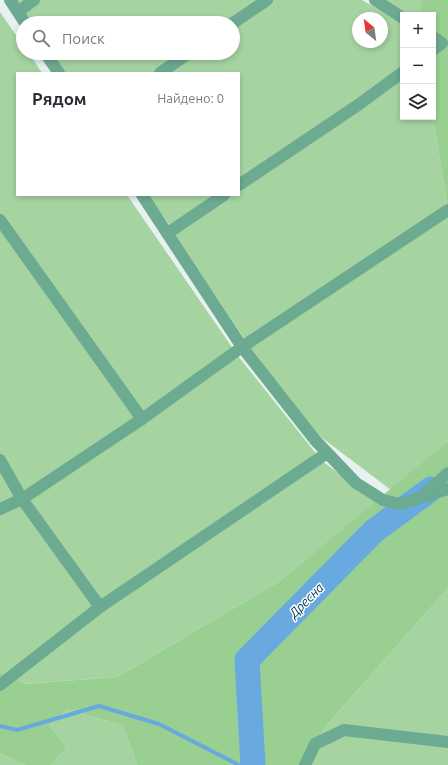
<!DOCTYPE html>
<html lang="ru">
<head>
<meta charset="utf-8">
<style>
	:root { --surface:#fff; --page:#f7f7f7; --text:#2b2b33; --muted:#7c7c81; --line:#e1e1e2 }
	body { margin:0; font-family:Ubuntu,sans-serif; background:var(--page); color:var(--text) }
	.controls { position:absolute; right:12px; top:12px; display:grid; overflow:hidden; border-radius:0px; box-shadow:0 2px 6px #0003 }
	.controls button { width:36px; height:36px; display:grid; place-items:center; padding:0; border:0; border-bottom:1px solid var(--line); background:var(--surface); color:var(--text); font:20px sans-serif }
	.compass { position:absolute; left:352px; top:12px; width:36px; height:36px; border-radius:50%; background:var(--surface); box-shadow:0 2px 6px #0003; rotate:331deg }
	.list { margin:0; padding:0; list-style:none }
	h2 { display:flex; justify-content:space-between; align-items:center; height:52px; margin:0; padding:0 16px; font-size:17px }
	h2 small { font-size:13px; font-weight:400; color:var(--muted) }
	.icon { flex:none; width:22px; height:22px; fill:none; stroke:currentColor; stroke-width:2; stroke-linecap:round; stroke-linejoin:round }
	.map { position:relative; flex:none; width:448px; height:765px; overflow:hidden }
	.search { position:absolute; background:var(--surface); box-shadow:0 2px 6px #0003; left:16px; top:16px; width:224px; height:44px; display:flex; align-items:center; gap:10px; box-sizing:border-box; padding:0 14px; border-radius:22px; color:var(--muted); font-size:15px }
	.panel { position:absolute; background:var(--surface); box-shadow:0 2px 6px #0003; left:16px; top:72px; width:224px; height:124px; border-radius:0px }
	.map>svg:first-child { display:block }
	.green { fill:#a6d4a1; fill-rule:evenodd }
	.forest { fill:#99d092 }
	.lines { fill:none; stroke-linecap:round; stroke-linejoin:round }
	.stream { stroke:#68a9df; stroke-width:4 }
	.river { stroke:#68a9df; stroke-width:25 }
	.minor { stroke:#6caa92; stroke-width:12 }
	.labels { text-anchor:middle; stroke-width:3; stroke-linejoin:round; paint-order:stroke }
	.water-label { font-size:13px; font-style:italic; fill:#01375a; stroke:#fff }
</style>
</head>
<body>
<div class="map">
<svg width="448" height="765" viewBox="0 0 448 765">
	<rect width="100%" height="100%" fill="#e6f1f0"/>
	<g class="green">
		<path d="M16,0H362L403,23V117H433L448,210V441L391,490L317,434L253,352L177,238L169,224L148,195H239V73H64L50,53H233V23H31ZM358,18H382V42H358Z"/>
		<polygon points="383,0 421,0 421,15 409,15"/>
		<polygon points="0,12 23,45 23,53 29,53 42,73 17,73 17,195 127,195 238,356 314,451 326,464 377,501 280,581 117,677 22,684 0,672"/>
		<polygon points="448,588 448,765 304,765 324,728"/>
		<polygon points="68,709 123,726 137,765 51,765 67,747 49,725"/>
		<polygon points="0,753 25,765 0,765"/>
	</g>
	<g class="forest">
		<polygon points="421,0 448,0 448,210 433,117 433,15 421,15"/>
		<polygon points="448,441 448,588 324,728 304,765 137,765 123,726 68,709 49,725 67,747 51,765 25,765 0,753 0,672 23,684 117,677 280,581"/>
	</g>
	<g class="lines">
		<polyline class="stream" points="0,726 17,730 99,706 159,724 239,765"/>
		<polyline class="river" points="253,765 247,660 374,531 431,489"/>
		<g class="minor">
			<polyline points="10,0 25,23"/>
			<polyline points="375,0 403,18"/>
			<polyline points="18,12 34,0"/>
			<polyline points="233,23 267,0"/>
			<polyline points="433,37 442,43 433,50"/>
			<polyline points="45,53 59,73"/>
			<polyline points="160,73 189,53"/>
			<polyline points="239,185 358,105 403,72"/>
			<polyline points="142,195 242,347 315,440 356,483 383,500 400,504 448,489"/>
			<polyline points="0,220 142,419 242,347 448,210"/>
			<polyline points="168,233 224,195"/>
			<polyline points="142,419 22,499 100,607 327,453"/>
			<polyline points="0,460 22,499 0,509"/>
			<polyline points="425,494 448,473"/>
			<polyline points="0,685 100,607"/>
			<polyline points="305,765 315,744 344,730 448,742"/>
		</g>
	</g>
	<g class="labels">
		<g class="water-label">
			<text transform="translate(306 600) rotate(-45)" y="5">Дресна</text>
		</g>
	</g>
</svg>
<div class="controls">
<button>+</button>
<button>−</button>
<button><svg class="icon" aria-label="layers" viewBox="0 0 24 24"><path d="M12 4l9 5-9 5-9-5zM3 14l9 5 9-5"/></svg></button>
</div>
<svg class="compass" viewBox="-18 -18 36 36"><path d="M0-13l5 13h-10z" fill="#e53935"/><path d="M0 13l5-13h-10z" fill="#7c7c81"/></svg>
<div class="search"><svg class="icon" aria-label="search" viewBox="0 0 24 24"><circle cx="10" cy="10" r="6"/><path d="M15 15l6 6"/></svg>Поиск</div>
<section class="panel">
<h2>Рядом<small>Найдено: 0</small></h2>
<ul class="list">
</ul>
</section>
</div>
</body>
</html>
